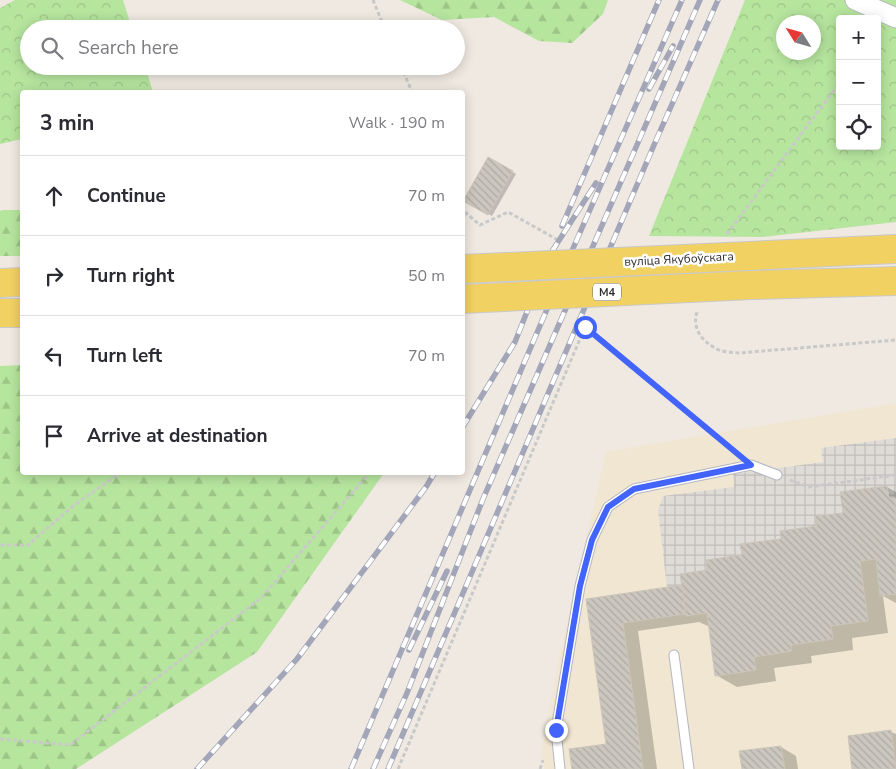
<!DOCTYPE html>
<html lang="en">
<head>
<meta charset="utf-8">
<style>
	:root { --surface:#fff; --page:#f7f7f7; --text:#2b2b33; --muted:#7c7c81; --line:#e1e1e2 }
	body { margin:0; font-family:"Nunito Sans",sans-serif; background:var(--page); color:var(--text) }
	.controls { position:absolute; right:15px; top:15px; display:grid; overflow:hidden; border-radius:5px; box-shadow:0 2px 12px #0003 }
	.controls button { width:45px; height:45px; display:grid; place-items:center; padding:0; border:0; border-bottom:1px solid var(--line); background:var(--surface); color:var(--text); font:25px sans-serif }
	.compass { position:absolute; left:776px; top:15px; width:45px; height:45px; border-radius:50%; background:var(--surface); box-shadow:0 2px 12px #0003; rotate:307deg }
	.stop { position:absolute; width:15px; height:15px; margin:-11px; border:4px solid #4264fb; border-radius:50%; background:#fff }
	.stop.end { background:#4264fb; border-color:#fff; box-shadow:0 1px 5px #0008 }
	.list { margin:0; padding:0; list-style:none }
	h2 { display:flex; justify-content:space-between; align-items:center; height:65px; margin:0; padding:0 20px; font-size:21px }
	h2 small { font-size:16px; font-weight:400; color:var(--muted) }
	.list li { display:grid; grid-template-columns:32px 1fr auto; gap:15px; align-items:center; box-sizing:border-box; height:80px; padding:0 20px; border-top:1px solid var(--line) }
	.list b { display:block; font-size:19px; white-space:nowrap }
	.list em { font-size:16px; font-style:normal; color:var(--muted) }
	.icon { flex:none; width:28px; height:28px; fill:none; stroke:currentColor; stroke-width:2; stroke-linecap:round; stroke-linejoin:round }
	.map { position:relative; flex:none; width:896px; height:769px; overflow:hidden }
	.search { position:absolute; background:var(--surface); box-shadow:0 2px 12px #0003; left:20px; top:20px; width:445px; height:55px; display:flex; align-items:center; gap:12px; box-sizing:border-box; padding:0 18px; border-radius:28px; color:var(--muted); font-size:19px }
	.panel { position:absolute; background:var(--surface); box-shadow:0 2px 12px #0003; left:20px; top:90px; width:445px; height:385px; border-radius:5px }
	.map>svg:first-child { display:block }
	.education { fill:#f0e6d1 }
	.forest { fill:url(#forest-firs) }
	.park { fill:url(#park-crowns); fill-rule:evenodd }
	.plaza { fill:url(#plaza-grid) }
	.shadow { fill:#0003 }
	.building { fill:url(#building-back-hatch); stroke:#cbc5ba }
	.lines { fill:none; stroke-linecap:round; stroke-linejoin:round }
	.lane-casing { stroke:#b4b7c1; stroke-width:11 }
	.street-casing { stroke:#b4b7c1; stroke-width:21 }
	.primary-casing { stroke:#c9c9c9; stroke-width:30 }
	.path { stroke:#c9c9c9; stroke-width:3; stroke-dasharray:4 2.5; stroke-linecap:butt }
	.lane { stroke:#fff; stroke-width:9 }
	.street { stroke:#fff; stroke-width:19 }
	.primary { stroke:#f2d163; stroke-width:28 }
	.rail-casing { stroke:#a3a6b8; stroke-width:5.5 }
	.rail { stroke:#fff; stroke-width:4; stroke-dasharray:11; stroke-linecap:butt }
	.primary-bridge-casing { stroke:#c9c9c9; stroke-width:30; stroke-linecap:butt }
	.primary-bridge { stroke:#f2d163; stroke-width:28 }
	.route { stroke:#4264fb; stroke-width:6 }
	.labels { text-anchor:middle; stroke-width:5; stroke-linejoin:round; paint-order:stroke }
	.shield { fill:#fff; stroke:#6d6d6d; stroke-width:1 }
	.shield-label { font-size:11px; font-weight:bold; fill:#2e2e2e }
	.street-label { font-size:12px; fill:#2e2e2e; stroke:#fff }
</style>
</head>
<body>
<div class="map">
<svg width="896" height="769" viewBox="0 0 896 769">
	<defs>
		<pattern id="forest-firs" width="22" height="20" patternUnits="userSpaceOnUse" patternTransform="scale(1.25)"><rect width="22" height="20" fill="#b6e59e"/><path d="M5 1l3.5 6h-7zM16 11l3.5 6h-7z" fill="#9dc588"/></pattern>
		<pattern id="park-crowns" width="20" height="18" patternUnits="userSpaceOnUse" patternTransform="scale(1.25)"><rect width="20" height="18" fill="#b6e59e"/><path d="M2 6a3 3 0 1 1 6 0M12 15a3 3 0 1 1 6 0" fill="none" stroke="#9dc588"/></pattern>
		<pattern id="plaza-grid" width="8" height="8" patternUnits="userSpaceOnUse" patternTransform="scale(1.25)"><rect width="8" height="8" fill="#dfdcd8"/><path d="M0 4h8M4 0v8" fill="none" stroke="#c0bdba"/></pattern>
		<pattern id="building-back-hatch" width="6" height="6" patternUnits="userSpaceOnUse" patternTransform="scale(1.25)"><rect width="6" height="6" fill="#cbc7bf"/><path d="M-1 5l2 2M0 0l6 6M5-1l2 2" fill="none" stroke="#afaba4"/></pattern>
	</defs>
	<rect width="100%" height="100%" fill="#efe9e1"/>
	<polygon class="education" points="896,403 896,769 544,769 542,749 560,654 606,452"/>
	<g class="forest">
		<polygon points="400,0 608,0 603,14 572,43 539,41 494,17 442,20"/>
		<polygon points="3,210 22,210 22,256 0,256 0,211"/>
		<polygon points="22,365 22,472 384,473 257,652 76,769 0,769 0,366"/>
	</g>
	<g class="park">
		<polygon points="15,0 123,0 132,29 29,29 29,66 145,66 153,92 22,92 22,139 0,144 0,8"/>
		<path d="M745,0H896V222L763,237L649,236ZM840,19H877V146H840ZM784,22H814V52H784Z"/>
	</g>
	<polygon class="plaza" points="896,438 896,498 889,498 887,486 840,492 843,513 816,516 817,526 780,531 781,539 741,544 742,555 706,560 707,570 680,574 682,585 667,587 658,510 663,496 734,487 733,474 823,462 821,448"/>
	<g class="shadow">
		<polygon points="488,158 516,174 492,216 465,201"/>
		<polygon points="887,487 896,492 896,603 883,596 888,633 852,638 853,650 811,656 812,663 774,668 776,681 737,687 716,675 710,627 699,622 638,631 657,769 573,769 607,745 587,600 683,586 709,571 743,556 818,527 845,514"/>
		<polygon points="891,732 896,734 896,769 854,769"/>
		<polygon points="781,747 796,756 798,769 743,769"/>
	</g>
	<g class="building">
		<polygon points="488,157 513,171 488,215 463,201"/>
		<polygon points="887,486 889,498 896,498 896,594 880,596 876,559 860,561 868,621 831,626 833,639 791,645 792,651 754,657 756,670 715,676 707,613 686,616 680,574 707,570 706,560 742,555 740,544 781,539 780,531 817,526 815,516 843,513 840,492"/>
		<polygon points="682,585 685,614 623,623 643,769 572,769 569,749 606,744 586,599"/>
		<polygon points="891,730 896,769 852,769 848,736"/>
		<polygon points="781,746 785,769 742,769 739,751"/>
	</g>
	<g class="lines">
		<defs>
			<g id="lane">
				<polyline points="674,655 689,769"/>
				<polyline points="560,769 556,730 580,586 592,540 608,507 634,489 751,465 777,475"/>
			</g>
			<polyline id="street" points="855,0 896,18"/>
			<g id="primary">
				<polyline points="748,256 896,249"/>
				<polyline points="0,283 22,282"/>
				<polyline points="751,285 896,281"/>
				<polyline points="0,313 22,313"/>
			</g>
		</defs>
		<use href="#lane" class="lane-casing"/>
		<use href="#street" class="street-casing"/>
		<use href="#primary" class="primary-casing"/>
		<g class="path">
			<polyline points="373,0 385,29"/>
			<polyline points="401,66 412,92"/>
			<polyline points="462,206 466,213 480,225 508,212 558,240"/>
			<polyline points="727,234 840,82"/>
			<path d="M697,312C692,328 701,340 715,348C721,352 731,352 739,353L896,340"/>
			<polyline points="585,316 585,327 737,453"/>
			<polyline points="790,480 809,487 896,475"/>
			<polyline points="0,545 28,545 73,506 122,472"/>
			<polyline points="0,739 70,745 261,598 366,477 367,472"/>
			<polyline points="398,769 585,327"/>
			<polyline points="540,769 543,760"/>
		</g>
		<use href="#lane" class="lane"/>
		<use href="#street" class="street"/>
		<use href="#primary" class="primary"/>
		<defs>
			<g id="rail">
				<polyline points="649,89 673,46"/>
				<polyline points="562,226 659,0"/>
				<polyline points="462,428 515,342 549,256 596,183"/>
				<polyline points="409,650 447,571"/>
				<polyline points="197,769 297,659 426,487 435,472"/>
				<polyline points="351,769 571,253 682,0"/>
				<polyline points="373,769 407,693 483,499 700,0"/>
				<polyline points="388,769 654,145 718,0"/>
			</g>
		</defs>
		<use href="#rail" class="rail-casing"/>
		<use href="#rail" class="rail"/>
		<defs>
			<g id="primary-bridge">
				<polyline points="462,269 748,256"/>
				<polyline points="462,299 751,285"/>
			</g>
		</defs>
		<use href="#primary-bridge" class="primary-bridge-casing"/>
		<use href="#primary-bridge" class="primary-bridge"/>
	</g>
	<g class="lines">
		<polyline class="route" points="556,730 580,586 592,540 608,507 634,489 751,465 585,327"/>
	</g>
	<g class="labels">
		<rect class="shield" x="593" y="283.5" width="28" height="17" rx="4"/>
		<g class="shield-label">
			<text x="607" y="296">М4</text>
		</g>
		<g class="street-label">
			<text transform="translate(679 259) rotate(-3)" y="4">вуліца Якубоўскага</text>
		</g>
	</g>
</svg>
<div class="controls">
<button>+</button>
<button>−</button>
<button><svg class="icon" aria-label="locate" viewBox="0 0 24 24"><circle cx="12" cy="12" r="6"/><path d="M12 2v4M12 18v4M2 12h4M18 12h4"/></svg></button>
</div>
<svg class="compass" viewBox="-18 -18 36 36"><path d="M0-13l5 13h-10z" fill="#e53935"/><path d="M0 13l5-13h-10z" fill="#7c7c81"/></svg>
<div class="stop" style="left:585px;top:327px"></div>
<div class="stop end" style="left:556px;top:730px"></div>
<div class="search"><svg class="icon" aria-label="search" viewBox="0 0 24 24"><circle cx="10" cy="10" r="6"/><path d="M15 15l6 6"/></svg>Search here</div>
<section class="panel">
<h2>3 min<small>Walk · 190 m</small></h2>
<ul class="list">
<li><svg class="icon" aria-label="ahead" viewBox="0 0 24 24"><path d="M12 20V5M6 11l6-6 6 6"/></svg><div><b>Continue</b></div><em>70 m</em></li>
<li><svg class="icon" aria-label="right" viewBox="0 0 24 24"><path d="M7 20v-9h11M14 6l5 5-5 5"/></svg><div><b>Turn right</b></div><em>50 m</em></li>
<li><svg class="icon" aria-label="left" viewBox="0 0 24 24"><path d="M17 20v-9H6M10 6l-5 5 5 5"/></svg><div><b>Turn left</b></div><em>70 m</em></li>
<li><svg class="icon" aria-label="arrive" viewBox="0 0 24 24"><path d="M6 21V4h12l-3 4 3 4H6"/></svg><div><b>Arrive at destination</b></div></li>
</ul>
</section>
</div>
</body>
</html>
